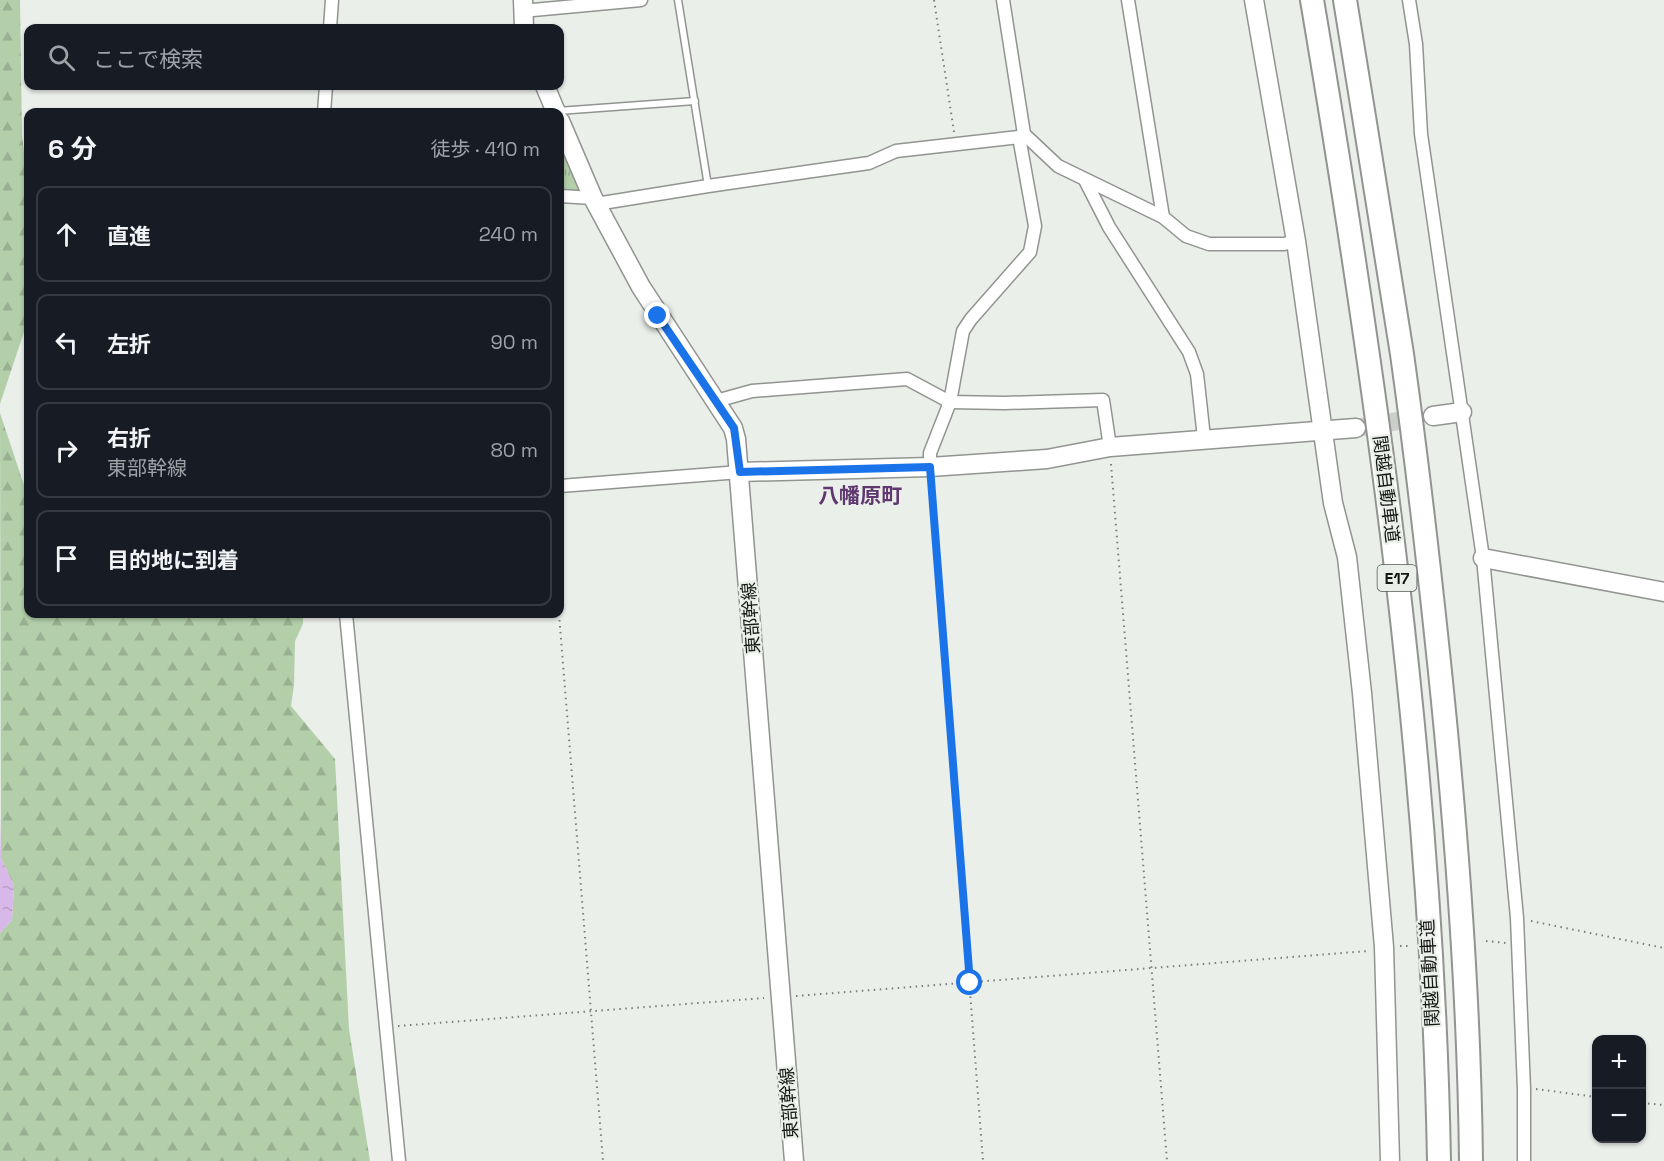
<!DOCTYPE html>
<html lang="ja">
<head>
<meta charset="utf-8">
<style>
	:root { --surface:#171b24; --page:#242831; --text:#f1f3f6; --muted:#9ea1a6; --line:#363941 }
	body { margin:0; font-family:"Space Grotesk","Noto Sans JP",sans-serif; background:var(--page); color:var(--text) }
	.controls { position:absolute; right:18px; bottom:18px; display:grid; overflow:hidden; border-radius:12px; box-shadow:0 2px 4px #0004 }
	.controls button { width:54px; height:54px; display:grid; place-items:center; padding:0; border:0; border-bottom:2px solid var(--line); background:var(--surface); color:var(--text); font:30px sans-serif }
	.stop { position:absolute; width:18px; height:18px; margin:-14px; border:4px solid #1a73e8; border-radius:50%; background:#fff }
	.stop.end { background:#1a73e8; border-color:#fff; box-shadow:0 2px 6px #0008 }
	.list { margin:0; padding:0; list-style:none }
	h2 { display:flex; justify-content:space-between; align-items:center; height:78px; margin:0; padding:0 24px; font-size:26px }
	h2 small { font-size:20px; font-weight:400; color:var(--muted) }
	.list li { display:grid; grid-template-columns:39px 1fr auto; gap:18px; align-items:center; box-sizing:border-box; height:96px; margin:0 12px 12px; padding:0 12px; border:2px solid var(--line); border-radius:12px }
	.list b { display:block; font-size:22px; white-space:nowrap }
	.list p { margin:0; font-size:20px; white-space:nowrap; color:var(--muted) }
	.list em { font-size:20px; font-style:normal; color:var(--muted) }
	.icon { flex:none; width:33px; height:33px; fill:none; stroke:currentColor; stroke-width:2; stroke-linecap:round; stroke-linejoin:round }
	.map { position:relative; flex:none; width:1664px; height:1161px; overflow:hidden }
	.search { position:absolute; background:var(--surface); box-shadow:0 2px 4px #0004; left:24px; top:24px; width:540px; height:66px; display:flex; align-items:center; gap:15px; box-sizing:border-box; padding:0 21px; border-radius:12px; color:var(--muted); font-size:22px }
	.panel { position:absolute; background:var(--surface); box-shadow:0 2px 4px #0004; left:24px; top:108px; width:540px; height:510px; border-radius:12px }
	.map>svg:first-child { display:block }
	.forest { fill:url(#forest-firs) }
	.park { fill:url(#park-tufts) }
	.water { fill:url(#water-ripples) }
	.lines { fill:none; stroke-linecap:round; stroke-linejoin:round }
	.secondary-tunnel { stroke:#cbcfca; stroke-width:18; stroke-dasharray:18 9; stroke-linecap:butt }
	.lane-casing { stroke:#919490; stroke-width:9 }
	.street-casing { stroke:#919490; stroke-width:15 }
	.secondary-casing { stroke:#919490; stroke-width:21 }
	.highway-casing { stroke:#919490; stroke-width:26 }
	.path { stroke:#797c78; stroke-width:2; stroke-dasharray:1.5 4.5; stroke-linecap:butt }
	.lane { stroke:#fff; stroke-width:6 }
	.street { stroke:#fff; stroke-width:12 }
	.secondary { stroke:#fff; stroke-width:18 }
	.highway { stroke:#fff; stroke-width:22 }
	.route { stroke:#1a73e8; stroke-width:8 }
	.labels { text-anchor:middle; stroke-width:4.5; stroke-linejoin:round; paint-order:stroke }
	.shield { fill:#ebefea; stroke:#555855; stroke-width:1.5 }
	.shield-label { font-size:16px; font-weight:bold; fill:#151715 }
	.street-label { font-size:18px; fill:#151715; stroke:#ebefea }
	.quarter-label { font-size:21px; font-weight:bold; fill:#5e386f; stroke:#ebefea }
</style>
</head>
<body>
<div class="map">
<svg width="1664" height="1161" viewBox="0 0 1664 1161">
	<defs>
		<pattern id="forest-firs" width="22" height="20" patternUnits="userSpaceOnUse" patternTransform="scale(1.5)"><rect width="22" height="20" fill="#b3cfaa"/><path d="M5 1l3.5 6h-7zM16 11l3.5 6h-7z" fill="#99b191"/></pattern>
		<pattern id="park-tufts" width="24" height="20" patternUnits="userSpaceOnUse" patternTransform="scale(1.5)"><rect width="24" height="20" fill="#b3cfaa"/><path d="M3 7l-1-3M5 7V3M7 7l1-3M15 17l-1-3M17 17v-4M19 17l1-3" fill="none" stroke="#99b191"/></pattern>
		<pattern id="water-ripples" width="26" height="14" patternUnits="userSpaceOnUse" patternTransform="scale(1.5)"><rect width="26" height="14" fill="#d8b8e8"/><path d="M2 4q2-2 4 0t4 0M15 11q2-2 4 0t4 0" fill="none" stroke="#b89dc6"/></pattern>
	</defs>
	<rect width="100%" height="100%" fill="#ebefea"/>
	<g class="forest">
		<polygon points="0,0 20,0 22,137 28,181 28,320 0,404"/>
		<polygon points="0,413 28,497 28,614 303,614 303,624 295,641 294,685 291,706 335,759 349,1029 370,1161 0,1161 0,933 12,920 14,886 1,858"/>
	</g>
	<polygon class="park" points="560,146 580,193 560,191"/>
	<polygon class="water" points="0,816 1,858 14,886 12,920 0,933"/>
	<g class="lines">
		<polyline class="secondary-tunnel" points="1356,428 1423,417"/>
		<defs>
			<g id="lane">
				<polyline points="678,0 708,186"/>
				<polyline points="558,111 695,101"/>
			</g>
			<g id="street">
				<polyline points="1003,0 1024,134 1058,166 1163,217 1186,236 1209,244 1284,244 1296,241"/>
				<polyline points="1128,0 1163,217"/>
				<polyline points="1409,0 1416,44 1421,134 1483,558 1517,918 1524,1089 1524,1161"/>
				<polyline points="522,11 641,0"/>
				<polyline points="330,28 332,0"/>
				<polyline points="324,112 326,86"/>
				<polyline points="1085,180 1109,227 1189,352 1197,374 1204,438"/>
				<polyline points="560,196 593,198"/>
				<polyline points="596,204 708,186 869,163 896,151 1019,137 1024,134"/>
				<polyline points="716,401 752,391 907,379 950,402 1005,403 1103,400 1110,447"/>
				<polyline points="930,467 930,453 950,402 963,331 971,319 1030,252 1035,226 1019,137"/>
				<polyline points="560,486 740,472"/>
				<polyline points="346,614 399,1161"/>
			</g>
			<g id="secondary">
				<polyline points="523,0 524,28"/>
				<polyline points="1254,0 1296,241 1333,503 1347,557 1362,693 1384,947 1390,1161"/>
				<polyline points="545,86 556,112"/>
				<polyline points="560,121 593,198 641,287 733,428 736,439 794,1161"/>
				<polyline points="1433,416 1462,412"/>
				<polyline points="740,472 930,467 1047,459 1110,447 1356,428"/>
				<polyline points="1483,558 1664,592"/>
			</g>
			<g id="highway">
				<path d="M1312,0C1377,384 1432,771 1439,1161"/>
				<path d="M1345,0C1364,118 1384,236 1402,354C1415,447 1426,540 1436,634C1455,809 1469,985 1471,1161"/>
			</g>
		</defs>
		<use href="#lane" class="lane-casing"/>
		<use href="#street" class="street-casing"/>
		<use href="#secondary" class="secondary-casing"/>
		<use href="#highway" class="highway-casing"/>
		<g class="path">
			<polyline points="934,0 954,132"/>
			<polyline points="1111,464 1167,1161"/>
			<polyline points="931,482 983,1161"/>
			<polyline points="559,614 603,1161"/>
			<polyline points="1531,921 1664,948"/>
			<polyline points="1486,941 1506,943"/>
			<polyline points="1400,946 1409,946"/>
			<polyline points="796,996 1368,951"/>
			<polyline points="398,1026 764,998"/>
			<polyline points="1536,1089 1596,1097"/>
			<polyline points="1642,1103 1664,1105"/>
		</g>
		<use href="#lane" class="lane"/>
		<use href="#street" class="street"/>
		<use href="#secondary" class="secondary"/>
		<use href="#highway" class="highway"/>
	</g>
	<g class="lines">
		<polyline class="route" points="658,316 734,428 740,472 930,467 970,983"/>
	</g>
	<g class="labels">
		<rect class="shield" x="1377.5" y="565" width="39" height="26" rx="4.5"/>
		<g class="shield-label">
			<text x="1397" y="584">E17</text>
		</g>
		<g class="street-label">
			<text transform="translate(1386 489) rotate(83)" y="6">関越自動車道</text>
			<text transform="translate(751 618) rotate(-94)" y="6">東部幹線</text>
			<text transform="translate(1430 973) rotate(-93)" y="6">関越自動車道</text>
			<text transform="translate(789 1103) rotate(-94)" y="6">東部幹線</text>
		</g>
		<g class="quarter-label">
			<text x="860" y="503">八幡原町</text>
		</g>
	</g>
</svg>
<div class="controls">
<button>+</button>
<button>−</button>
</div>
<div class="stop" style="left:970px;top:983px"></div>
<div class="stop end" style="left:658px;top:316px"></div>
<div class="search"><svg class="icon" aria-label="search" viewBox="0 0 24 24"><circle cx="10" cy="10" r="6"/><path d="M15 15l6 6"/></svg>ここで検索</div>
<section class="panel">
<h2>6 分<small>徒歩 · 410 m</small></h2>
<ul class="list">
<li><svg class="icon" aria-label="ahead" viewBox="0 0 24 24"><path d="M12 20V5M6 11l6-6 6 6"/></svg><div><b>直進</b></div><em>240 m</em></li>
<li><svg class="icon" aria-label="left" viewBox="0 0 24 24"><path d="M17 20v-9H6M10 6l-5 5 5 5"/></svg><div><b>左折</b></div><em>90 m</em></li>
<li><svg class="icon" aria-label="right" viewBox="0 0 24 24"><path d="M7 20v-9h11M14 6l5 5-5 5"/></svg><div><b>右折</b><p>東部幹線</p></div><em>80 m</em></li>
<li><svg class="icon" aria-label="arrive" viewBox="0 0 24 24"><path d="M6 21V4h12l-3 4 3 4H6"/></svg><div><b>目的地に到着</b></div></li>
</ul>
</section>
</div>
</body>
</html>
